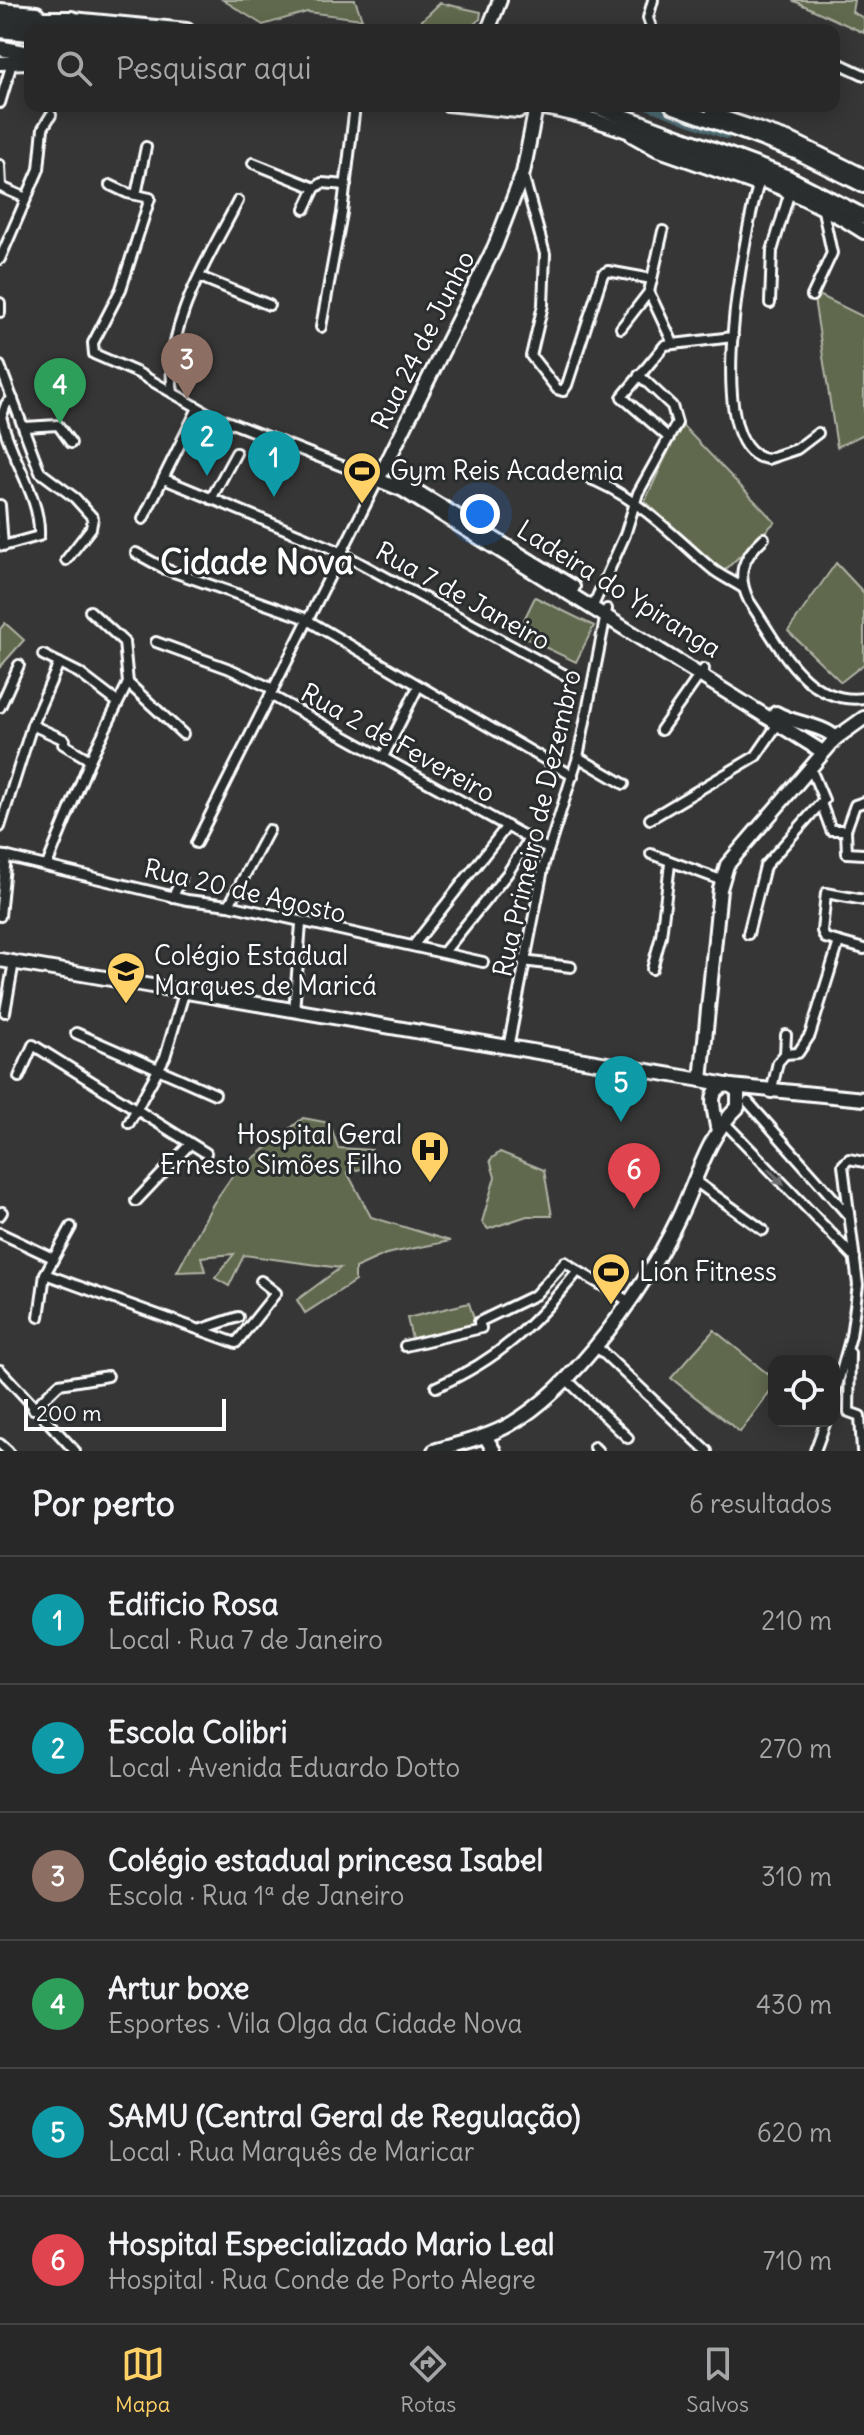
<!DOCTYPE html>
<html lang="pt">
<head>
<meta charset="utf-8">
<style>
	:root { --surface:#292828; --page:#313030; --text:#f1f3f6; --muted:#a5a6a8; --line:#454445; --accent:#ffd166 }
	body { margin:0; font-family:Delius,sans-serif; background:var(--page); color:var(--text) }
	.controls { position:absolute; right:24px; bottom:24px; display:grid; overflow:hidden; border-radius:16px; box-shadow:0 4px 20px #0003 }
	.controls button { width:72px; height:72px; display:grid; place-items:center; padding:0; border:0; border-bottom:2px solid var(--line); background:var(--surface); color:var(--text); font:40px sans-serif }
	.scale { position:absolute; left:24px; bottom:20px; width:202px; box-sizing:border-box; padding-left:8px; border:4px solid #fff; border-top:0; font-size:22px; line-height:28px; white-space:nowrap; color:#fff; -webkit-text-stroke:6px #2a2d2e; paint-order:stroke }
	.you { position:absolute; left:480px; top:514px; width:28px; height:28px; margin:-20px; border:6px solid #fff; border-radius:50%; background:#1a73e8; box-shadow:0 0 0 12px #1a73e833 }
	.badge { display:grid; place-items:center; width:52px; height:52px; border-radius:50%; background:var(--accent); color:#fff; font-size:26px; font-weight:700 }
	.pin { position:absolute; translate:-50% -66px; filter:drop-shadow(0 2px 4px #0008) }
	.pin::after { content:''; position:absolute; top:42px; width:28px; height:24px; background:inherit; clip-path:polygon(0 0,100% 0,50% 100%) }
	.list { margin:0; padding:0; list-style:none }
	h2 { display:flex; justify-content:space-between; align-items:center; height:104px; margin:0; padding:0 32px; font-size:34px }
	h2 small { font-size:26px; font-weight:400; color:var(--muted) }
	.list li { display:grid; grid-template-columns:52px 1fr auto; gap:24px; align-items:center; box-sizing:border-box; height:128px; padding:0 32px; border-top:2px solid var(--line) }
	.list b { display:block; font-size:30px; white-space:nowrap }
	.list p { margin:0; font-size:26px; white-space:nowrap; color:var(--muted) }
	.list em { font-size:26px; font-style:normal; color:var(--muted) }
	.icon { flex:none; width:44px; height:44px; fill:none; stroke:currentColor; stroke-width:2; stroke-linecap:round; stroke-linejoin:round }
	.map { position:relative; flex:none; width:864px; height:1451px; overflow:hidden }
	.search { position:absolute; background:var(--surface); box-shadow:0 4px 20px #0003; left:24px; right:24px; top:24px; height:88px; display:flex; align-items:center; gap:20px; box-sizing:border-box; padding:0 28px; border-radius:16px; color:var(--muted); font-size:30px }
	.sheet { height:872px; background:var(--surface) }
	nav { display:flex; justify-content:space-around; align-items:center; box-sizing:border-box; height:112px; border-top:2px solid var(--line); background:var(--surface); font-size:22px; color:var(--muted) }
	nav a { display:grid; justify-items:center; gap:4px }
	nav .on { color:var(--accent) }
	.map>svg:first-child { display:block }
	.green { fill:#61684e; stroke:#b0b4a6; stroke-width:2 }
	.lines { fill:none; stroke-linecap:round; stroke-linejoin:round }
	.canal { stroke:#4e6a72; stroke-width:7 }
	.street-casing { stroke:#fff; stroke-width:14 }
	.secondary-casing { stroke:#fff; stroke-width:18 }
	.primary-casing { stroke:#fff; stroke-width:18 }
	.highway-casing { stroke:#fff; stroke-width:20 }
	.street { stroke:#2a2d2e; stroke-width:8 }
	.secondary { stroke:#2a2d2e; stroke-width:12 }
	.primary { stroke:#2a2d2e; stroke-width:12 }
	.highway { stroke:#2a2d2e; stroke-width:14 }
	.oneway { fill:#6a6c6d }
	.labels { text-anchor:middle; stroke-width:6; stroke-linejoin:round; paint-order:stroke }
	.street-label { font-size:26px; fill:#fff; stroke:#2a2d2e }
	.poi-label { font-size:26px; fill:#fff; stroke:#2a2d2e; text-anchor:start }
	.district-label { font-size:34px; font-weight:bold; fill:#fff; stroke:#2a2d2e }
</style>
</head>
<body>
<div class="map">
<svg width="864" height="1451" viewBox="0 0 864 1451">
	<rect width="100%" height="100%" fill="#373636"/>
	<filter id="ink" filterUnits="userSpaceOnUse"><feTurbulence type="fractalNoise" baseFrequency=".0125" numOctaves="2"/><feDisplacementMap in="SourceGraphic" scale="16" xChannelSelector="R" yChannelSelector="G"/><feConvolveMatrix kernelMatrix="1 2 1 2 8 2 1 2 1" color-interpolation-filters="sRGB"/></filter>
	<g filter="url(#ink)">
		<g class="green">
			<polygon points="223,0 355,0 362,19 307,12 263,25"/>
			<polygon points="792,0 854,0 852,12 864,18 864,33"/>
			<polygon points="440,3 481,12 480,19 467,30 415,27"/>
			<polygon points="813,292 864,317 864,434 837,447"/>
			<polygon points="681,424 775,522 722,573 645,501"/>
			<polygon points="836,563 864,593 864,664 841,682 788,631"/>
			<polygon points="535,597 594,626 576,662 517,634"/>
			<polygon points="5,623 24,640 0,667 0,629"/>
			<polygon points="303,1118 330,1123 338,1148 372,1150 376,1166 347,1172 371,1217 450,1241 386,1254 355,1268 355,1281 305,1313 297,1300 340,1268 244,1255 229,1286 215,1278 234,1254 201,1257 205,1271 177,1272 213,1204 233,1175"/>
			<polygon points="500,1152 544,1170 552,1216 527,1216 488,1229 482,1222 495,1177 490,1160"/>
			<polygon points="469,1303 477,1328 413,1343 407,1318"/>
			<polygon points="714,1330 774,1379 774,1386 740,1432 671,1378"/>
		</g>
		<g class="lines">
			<polyline class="canal" points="648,106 727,136"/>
			<defs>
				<g id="street">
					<polyline points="652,30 648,18 653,0"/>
					<polyline points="834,61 864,75"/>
					<polyline points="0,103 12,63"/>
					<polyline points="447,106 518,113 533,108"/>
					<polyline points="631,137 656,151 758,187"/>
					<polyline points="253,163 315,188 322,183 346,185"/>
					<polyline points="0,165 1,187 26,198"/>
					<polyline points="523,174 545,254 543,305 531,356 557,389 563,391 567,385 603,274 608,271 652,279"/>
					<path d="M760,179C746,225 699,450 767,459L797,449L818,433"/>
					<polyline points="110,185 127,193 150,198 121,289 93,343 94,354 138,373 211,415 378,480 196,843"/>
					<polyline points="136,195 146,147"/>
					<polyline points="305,209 315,188"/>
					<polyline points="0,259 39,169 43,128 51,115"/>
					<polyline points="200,277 269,305"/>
					<polyline points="649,292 672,341"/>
					<polyline points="812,296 832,253 822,206"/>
					<polyline points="0,303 0,312"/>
					<polyline points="770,303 772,251 790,191"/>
					<polyline points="321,327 342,213 355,106"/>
					<polyline points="621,328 649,292 663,231"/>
					<polyline points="0,366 40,472 75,498 93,518 91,528 66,560"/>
					<path d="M173,393C163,326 209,258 238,201"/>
					<polyline points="0,421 6,404 13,399"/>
					<polyline points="25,427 58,425 71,443"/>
					<polyline points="669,438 622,397 665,345 733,337"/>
					<path d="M583,476C636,495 669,532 711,568C720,576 733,581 743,588"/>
					<polyline points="164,479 336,550 567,676"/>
					<polyline points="211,499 236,453"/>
					<path d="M0,505L3,546L39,536C41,497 11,459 2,420"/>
					<polyline points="143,519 198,408"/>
					<path d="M764,538C742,558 736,574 749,601C778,643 805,706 864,698"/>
					<polyline points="136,553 165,569 302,617 573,776"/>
					<polyline points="592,608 625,535 638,493 677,423 672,406 639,375"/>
					<polyline points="90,611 124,642 128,683"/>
					<polyline points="156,642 230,669 273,689"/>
					<polyline points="43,655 79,673 117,702"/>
					<polyline points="128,683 183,734"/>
					<polyline points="270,695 548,849"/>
					<polyline points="0,707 19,665"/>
					<polyline points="32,725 65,740 63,744 90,760"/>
					<polyline points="661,730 704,669"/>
					<polyline points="383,757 418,687"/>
					<polyline points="578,757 624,784"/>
					<polyline points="810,767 824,800 821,803 831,830 846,830"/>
					<polyline points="864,802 855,805 846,830 847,853 864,854"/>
					<polyline points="650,819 756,756 780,721"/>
					<polyline points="0,827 32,725 59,663"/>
					<polyline points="651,854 721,880"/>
					<polyline points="0,855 187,900 229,905 483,962"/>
					<polyline points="47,865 90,760 128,683"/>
					<polyline points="173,897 181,879"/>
					<polyline points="864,900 826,893 822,931 825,938 864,949"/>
					<polyline points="229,905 269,830"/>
					<polyline points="0,916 6,856"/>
					<polyline points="748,934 765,866 821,803"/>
					<polyline points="413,946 507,826"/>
					<polyline points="444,952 507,874 529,839"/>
					<polyline points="523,961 571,967"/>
					<polyline points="652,969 661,936 670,864"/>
					<polyline points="294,1011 301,924"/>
					<polyline points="5,1012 14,962"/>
					<polyline points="76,1033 215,1094"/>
					<polyline points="508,1048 544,864 578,757 607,609"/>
					<polyline points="785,1054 798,1053 810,1035 839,942"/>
					<polyline points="19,1077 33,1045 206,1153"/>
					<polyline points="771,1093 778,1062 785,1054 786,1035"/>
					<polyline points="748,1102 848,1215"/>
					<polyline points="723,1121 855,1258"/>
					<polyline points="129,1123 165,1057 184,993"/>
					<polyline points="695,1181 763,1230"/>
					<polyline points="136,1201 190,1144"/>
					<polyline points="0,1215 2,1212"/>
					<polyline points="0,1233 53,1258"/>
					<polyline points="45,1274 236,1343 276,1293 261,1281"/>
					<polyline points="39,1317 45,1274 71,1227"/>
					<polyline points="202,1329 238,1317"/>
					<polyline points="595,1345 707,1451"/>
					<polyline points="405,1346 481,1328 479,1322 535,1295 565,1262 578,1271"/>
					<polyline points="850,1353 849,1412 860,1416 862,1451"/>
					<polyline points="0,1370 75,1451"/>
					<polyline points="565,1378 628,1438"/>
					<path d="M436,1387C500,1359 534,1325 578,1271L630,1302"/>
					<polyline points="834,1397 851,1336 858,1285 843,1165 849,1159 864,1162"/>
					<polyline points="33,1409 59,1384 108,1376"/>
					<polyline points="0,1444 8,1451"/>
					<polyline points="594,1447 598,1451"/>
					<polyline points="815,1451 826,1421"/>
				</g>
				<g id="secondary">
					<polyline points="0,10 37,13"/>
					<polyline points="488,30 500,0"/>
					<polyline points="0,63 30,62"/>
					<polyline points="536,107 523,173 495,246 378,480 403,490 823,752"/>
					<polyline points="398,480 573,587"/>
					<path d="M776,713C794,724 821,724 836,738"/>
					<path d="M0,960L701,1080L731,1086L738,1091V1107C707,1136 697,1180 678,1219C646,1286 575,1388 509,1425C486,1438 459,1443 434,1451"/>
					<polyline points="701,1080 720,889 727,865 836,738 864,718"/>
					<polyline points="731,1086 864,1099"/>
					<path d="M717,1127C715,1111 705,1090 727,1085"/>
					<polyline points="485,1436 494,1451"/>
				</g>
				<g id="primary">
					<polyline points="72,19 187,30"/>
					<path d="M529,106C578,111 626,131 672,147C739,171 805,193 864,232"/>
					<polyline points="672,106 796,152 864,186"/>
					<polyline points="712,114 793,141 864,176"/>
				</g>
				<g id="highway">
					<polyline points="0,19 72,19"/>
					<polyline points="0,30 30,33"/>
					<polyline points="0,48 30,54"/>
					<polyline points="595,106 786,177 864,217"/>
				</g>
			</defs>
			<use href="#street" class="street-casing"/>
			<use href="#secondary" class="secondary-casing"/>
			<use href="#primary" class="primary-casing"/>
			<use href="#highway" class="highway-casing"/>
			<use href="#street" class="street"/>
			<use href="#secondary" class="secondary"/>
			<use href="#primary" class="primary"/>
			<use href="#highway" class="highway"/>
		</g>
		<defs><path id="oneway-solid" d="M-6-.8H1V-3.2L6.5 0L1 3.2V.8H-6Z" transform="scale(2)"/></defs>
		<use class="oneway" href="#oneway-solid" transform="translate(776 1177) rotate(46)"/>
	</g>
	<defs>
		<symbol id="stadium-pin" viewBox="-11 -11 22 30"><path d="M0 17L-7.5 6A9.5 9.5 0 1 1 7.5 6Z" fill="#ffd166" stroke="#2a2d2e"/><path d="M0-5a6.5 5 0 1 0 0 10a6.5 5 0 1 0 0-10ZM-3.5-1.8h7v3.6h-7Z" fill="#111"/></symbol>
		<symbol id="school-pin" viewBox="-11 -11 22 30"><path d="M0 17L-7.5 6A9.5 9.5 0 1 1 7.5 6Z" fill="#ffd166" stroke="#2a2d2e"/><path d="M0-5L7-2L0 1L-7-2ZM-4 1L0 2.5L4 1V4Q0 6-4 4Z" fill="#111"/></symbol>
		<symbol id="hospital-pin" viewBox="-11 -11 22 30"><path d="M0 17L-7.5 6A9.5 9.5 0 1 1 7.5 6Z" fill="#ffd166" stroke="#2a2d2e"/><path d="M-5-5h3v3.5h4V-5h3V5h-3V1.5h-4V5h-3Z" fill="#111"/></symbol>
	</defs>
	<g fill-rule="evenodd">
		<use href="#stadium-pin" x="340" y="449" width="44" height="60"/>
		<use href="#school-pin" x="104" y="949" width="44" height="60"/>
		<use href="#hospital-pin" x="408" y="1128" width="44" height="60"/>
		<use href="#stadium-pin" x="589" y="1250" width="44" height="60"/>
	</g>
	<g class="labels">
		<g class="street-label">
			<text transform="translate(423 340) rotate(-63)" y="9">Rua 24 de Junho</text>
			<text transform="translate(619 589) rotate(32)" y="9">Ladeira do Ypiranga</text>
			<text transform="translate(463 596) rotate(29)" y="9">Rua 7 de Janeiro</text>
			<text transform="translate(398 743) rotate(29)" y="9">Rua 2 de Fevereiro</text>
			<text transform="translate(537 823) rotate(-77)" y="9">Rua Primeiro de Dezembro</text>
			<text transform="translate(245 891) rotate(13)" y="9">Rua 20 de Agosto</text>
		</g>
		<g class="poi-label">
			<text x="390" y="480">Gym Reis Academia</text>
			<text x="154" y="965">Colégio Estadual<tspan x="154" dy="30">Marques de Maricá</tspan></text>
			<text x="402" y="1144" text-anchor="end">Hospital Geral<tspan x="402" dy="30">Ernesto Simões Filho</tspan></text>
			<text x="639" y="1281">Lion Fitness</text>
		</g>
		<g class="district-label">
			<text x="257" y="574">Cidade Nova</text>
		</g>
	</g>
</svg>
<div class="controls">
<button><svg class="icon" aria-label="locate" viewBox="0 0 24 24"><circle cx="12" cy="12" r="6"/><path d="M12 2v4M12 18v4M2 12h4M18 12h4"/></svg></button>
</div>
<div class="scale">200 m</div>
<div class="you"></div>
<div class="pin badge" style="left:274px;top:497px;background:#0f9aa8">1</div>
<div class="pin badge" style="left:207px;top:476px;background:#0f9aa8">2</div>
<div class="pin badge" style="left:187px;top:399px;background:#8d6e63">3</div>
<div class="pin badge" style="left:60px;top:424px;background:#2e9e5b">4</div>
<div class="pin badge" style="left:621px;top:1122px;background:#0f9aa8">5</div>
<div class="pin badge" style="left:634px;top:1209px;background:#e0444e">6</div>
<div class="search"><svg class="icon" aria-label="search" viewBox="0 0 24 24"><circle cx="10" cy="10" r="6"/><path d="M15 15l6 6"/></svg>Pesquisar aqui</div>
</div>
<section class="sheet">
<h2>Por perto<small>6 resultados</small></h2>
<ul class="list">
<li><span class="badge" style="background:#0f9aa8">1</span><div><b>Edificio Rosa</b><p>Local · Rua 7 de Janeiro</p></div><em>210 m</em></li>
<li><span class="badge" style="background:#0f9aa8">2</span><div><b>Escola Colibri</b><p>Local · Avenida Eduardo Dotto</p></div><em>270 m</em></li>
<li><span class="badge" style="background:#8d6e63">3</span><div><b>Colégio estadual princesa Isabel</b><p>Escola · Rua 1ª de Janeiro</p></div><em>310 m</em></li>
<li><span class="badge" style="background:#2e9e5b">4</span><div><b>Artur boxe</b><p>Esportes · Vila Olga da Cidade Nova</p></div><em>430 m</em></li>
<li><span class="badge" style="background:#0f9aa8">5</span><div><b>SAMU (Central Geral de Regulação)</b><p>Local · Rua Marquês de Maricar</p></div><em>620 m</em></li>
<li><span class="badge" style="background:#e0444e">6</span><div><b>Hospital Especializado Mario Leal</b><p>Hospital · Rua Conde de Porto Alegre</p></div><em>710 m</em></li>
</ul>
</section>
<nav>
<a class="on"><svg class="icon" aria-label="map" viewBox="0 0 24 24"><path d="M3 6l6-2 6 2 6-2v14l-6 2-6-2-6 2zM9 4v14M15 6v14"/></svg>Mapa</a>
<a><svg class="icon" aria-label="directions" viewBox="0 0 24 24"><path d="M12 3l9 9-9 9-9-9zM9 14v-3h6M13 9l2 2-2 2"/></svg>Rotas</a>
<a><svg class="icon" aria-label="saved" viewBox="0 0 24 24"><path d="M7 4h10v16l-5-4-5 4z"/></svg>Salvos</a>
</nav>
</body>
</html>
